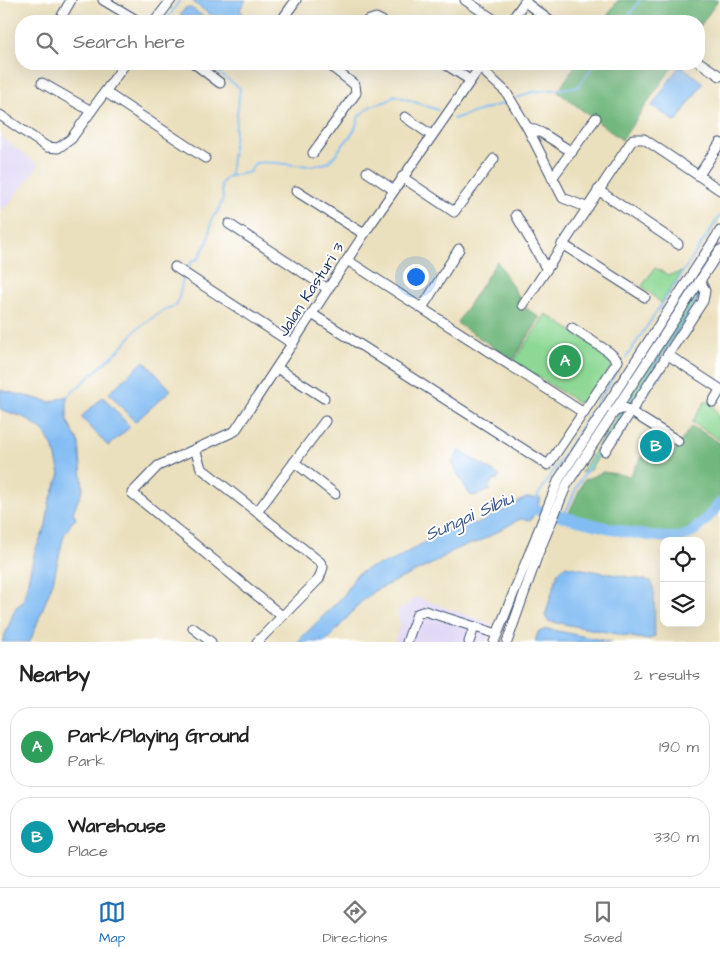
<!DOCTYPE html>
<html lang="en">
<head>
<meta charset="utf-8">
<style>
	:root { --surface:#fff; --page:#f6f6f6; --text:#222; --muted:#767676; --line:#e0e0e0; --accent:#1f6fb2 }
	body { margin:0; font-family:"Architects Daughter",sans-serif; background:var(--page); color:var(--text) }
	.controls { position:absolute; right:15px; bottom:15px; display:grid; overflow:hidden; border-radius:10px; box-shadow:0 5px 20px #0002 }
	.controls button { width:45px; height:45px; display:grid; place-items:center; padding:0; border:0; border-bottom:1px solid var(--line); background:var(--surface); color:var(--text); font:25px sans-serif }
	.you { position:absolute; left:415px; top:276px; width:18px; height:18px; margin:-12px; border:4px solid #fff; border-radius:50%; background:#1a73e8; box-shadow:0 0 0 8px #1a73e833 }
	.badge { display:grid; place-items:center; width:32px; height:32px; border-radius:50%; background:var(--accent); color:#fff; font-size:16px; font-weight:700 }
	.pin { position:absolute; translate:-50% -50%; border:2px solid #fff; box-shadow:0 1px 5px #0006 }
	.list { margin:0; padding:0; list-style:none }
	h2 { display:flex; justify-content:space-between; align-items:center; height:65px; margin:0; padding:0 20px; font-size:21px }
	h2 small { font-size:16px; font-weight:400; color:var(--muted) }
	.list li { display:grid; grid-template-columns:32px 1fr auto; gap:15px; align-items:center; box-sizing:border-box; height:80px; margin:0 10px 10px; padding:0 10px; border:1px solid var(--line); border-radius:20px }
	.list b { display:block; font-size:19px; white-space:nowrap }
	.list p { margin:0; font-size:16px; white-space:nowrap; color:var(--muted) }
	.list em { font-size:16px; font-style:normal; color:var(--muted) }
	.icon { flex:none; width:28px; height:28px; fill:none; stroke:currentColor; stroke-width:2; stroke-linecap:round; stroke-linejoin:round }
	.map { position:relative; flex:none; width:720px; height:642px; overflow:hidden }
	.search { position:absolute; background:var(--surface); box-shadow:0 5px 20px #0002; left:15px; right:15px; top:15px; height:55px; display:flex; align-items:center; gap:12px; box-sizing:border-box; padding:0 18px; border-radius:20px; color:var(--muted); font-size:19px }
	.sheet { height:245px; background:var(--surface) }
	nav { display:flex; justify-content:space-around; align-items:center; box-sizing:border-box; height:70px; border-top:1px solid var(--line); background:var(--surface); font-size:14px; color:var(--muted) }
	nav a { display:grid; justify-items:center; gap:2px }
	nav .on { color:var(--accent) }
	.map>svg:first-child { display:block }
	.built { fill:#dfd5f5 }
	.green { fill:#8dd894; stroke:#548479 }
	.forest { fill:#72b87e; stroke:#46746e }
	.water { fill:#81bcf3; stroke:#4e76a8 }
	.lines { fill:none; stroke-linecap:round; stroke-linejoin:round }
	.stream { stroke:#81bcf3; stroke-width:2 }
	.river { stroke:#81bcf3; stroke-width:11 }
	.minor-casing { stroke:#3a4a6c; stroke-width:11 }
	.minor { stroke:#fff; stroke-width:9 }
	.labels { text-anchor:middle; stroke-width:4; stroke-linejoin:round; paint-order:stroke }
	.street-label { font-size:16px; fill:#1b2f5e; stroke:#fff }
	.water-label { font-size:18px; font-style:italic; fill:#3a598b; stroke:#fff }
</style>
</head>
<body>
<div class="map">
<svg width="720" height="642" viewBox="0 0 720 642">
	<rect width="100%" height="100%" fill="#fff"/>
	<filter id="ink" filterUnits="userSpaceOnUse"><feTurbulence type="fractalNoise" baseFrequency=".02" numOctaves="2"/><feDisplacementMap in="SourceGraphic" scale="10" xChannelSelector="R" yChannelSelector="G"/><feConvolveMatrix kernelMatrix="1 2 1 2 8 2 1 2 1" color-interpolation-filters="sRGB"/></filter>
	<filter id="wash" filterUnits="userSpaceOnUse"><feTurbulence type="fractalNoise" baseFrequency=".0096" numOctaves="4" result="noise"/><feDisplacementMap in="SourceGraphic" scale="20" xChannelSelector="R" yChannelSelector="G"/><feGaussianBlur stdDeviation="1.12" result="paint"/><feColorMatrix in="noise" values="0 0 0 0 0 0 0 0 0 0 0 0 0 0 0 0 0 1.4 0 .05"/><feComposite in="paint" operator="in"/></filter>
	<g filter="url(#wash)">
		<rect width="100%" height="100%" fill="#ebe0bd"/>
		<g class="built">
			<polygon points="0,136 39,165 9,204 0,210"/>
			<polygon points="416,597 492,624 486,642 394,642 400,625 398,611"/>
		</g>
		<g class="green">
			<polygon points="655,268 669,275 682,272 661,303 642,286"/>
			<polygon points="700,285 704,290 590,470 581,473"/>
			<polygon points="546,314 616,360 585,407 514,361"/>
			<path d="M706,400C720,410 720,422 720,440L692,422Z"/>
		</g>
		<g class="forest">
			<polygon points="618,0 718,0 699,28 699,21 604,21"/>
			<polygon points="576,64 674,64 622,140 558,92"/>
			<polygon points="497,261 520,299 516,305 524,311 526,308 540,318 513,360 457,323"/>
			<path d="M692,426L720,443V499C711,510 699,524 686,531C666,541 592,520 568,515L584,480L603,472L630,476L644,453L664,465Z"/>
		</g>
		<g class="water">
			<polygon points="194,0 246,0 240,9 246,21 219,21 194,3"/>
			<polygon points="185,8 191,8 210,21 177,21"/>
			<polygon points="680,65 703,83 676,122 652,106"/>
			<polygon points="144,361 171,390 135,422 109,393"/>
			<polygon points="0,390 51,402 67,396 67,420 79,443 83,489 73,512 76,519 72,522 64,535 53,582 30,642 2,642 16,607 23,602 35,551 46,526 49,503 60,474 54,449 44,432 26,418 0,409"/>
			<polygon points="103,397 130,427 108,446 81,417"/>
			<polygon points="459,450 500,476 497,480 494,479 488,488 491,490 473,496 469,494 452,463"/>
			<polygon points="526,498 541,498 531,520 520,519 481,541 456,549 432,564 374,591 360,603 326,642 297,642 344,595 356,575 369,568 394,560 449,528 479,523"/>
			<path d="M565,566L651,581C656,588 654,623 655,636L648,640L548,621L545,616L558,572Z"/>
			<polygon points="548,629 611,642 535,642 538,632"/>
		</g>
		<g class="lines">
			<g class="stream">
				<polyline points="166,21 180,0"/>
				<polyline points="625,21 640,0"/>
				<polyline points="206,64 240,88 230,176"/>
				<polyline points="517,98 532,92 578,87 595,64"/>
				<polyline points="453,119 508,102"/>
				<path d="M187,269L193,260H197L208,241L212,218L218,211L223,198L221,184L227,177L250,172L255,163C276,160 307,170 326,163C333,160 337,152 342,146C351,136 356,130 359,116L371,106L388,101L394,95L438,110"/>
				<polyline points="703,310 710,299"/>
				<polyline points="626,358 720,216"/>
				<polyline points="656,382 664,369"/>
				<polyline points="67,397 119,350 137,329 164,310 177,305 184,276"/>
				<polyline points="629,405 701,292"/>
				<polyline points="637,410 651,388"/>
				<polyline points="616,443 632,418"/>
				<polyline points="535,500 617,371"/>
				<polyline points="564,516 578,484 624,412"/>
			</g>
			<path class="river" d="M523,510L529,508C560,515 661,546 687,535C699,529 711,514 720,503"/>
		</g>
	</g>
	<g filter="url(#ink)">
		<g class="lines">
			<defs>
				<g id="minor">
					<polyline points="103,0 138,21"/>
					<polyline points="465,0 496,21"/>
					<polyline points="525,2 550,21"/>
					<polyline points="59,21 71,0"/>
					<polyline points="155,21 171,0"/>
					<polyline points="281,21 296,0"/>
					<polyline points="367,21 376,18 382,21"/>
					<polyline points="511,21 526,0"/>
					<polyline points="699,62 720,76"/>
					<polyline points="195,64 220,83"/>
					<polyline points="445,64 470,80"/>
					<polyline points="479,67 506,92 527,127 563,198 586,207"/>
					<polyline points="42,83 91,111"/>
					<polyline points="105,92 205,158"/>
					<polyline points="0,115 47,147 58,148 71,139 125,64"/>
					<polyline points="405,117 431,135"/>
					<polyline points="527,127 542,133 572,152"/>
					<polyline points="313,153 356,93 355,85 333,68 335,64"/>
					<polyline points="367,172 394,190"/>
					<polyline points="699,175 720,143"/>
					<polyline points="402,177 454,212 494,159"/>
					<polyline points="552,178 596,118"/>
					<polyline points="598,190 678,244"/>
					<polyline points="296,191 364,234"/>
					<polyline points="516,215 546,268"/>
					<polyline points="229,224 328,289"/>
					<polyline points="562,244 645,297"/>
					<polyline points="347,260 584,413"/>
					<polyline points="175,267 293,344"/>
					<polyline points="523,305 633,139 644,139 720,190"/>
					<polyline points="422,308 459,249"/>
					<polyline points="312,314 548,465 618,361 609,352 572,328"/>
					<polyline points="668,355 720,389"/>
					<polyline points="277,368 324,398"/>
					<polyline points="713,402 720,390"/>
					<polyline points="613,412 625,408 678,441"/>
					<polyline points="195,449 201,468 320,562 323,567 319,579 257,642"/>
					<polyline points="605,451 703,301 705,291 700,280"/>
					<polyline points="294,462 335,494"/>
					<polyline points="257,512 325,421"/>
					<polyline points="282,616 132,493 158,466 235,431 368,228 482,64"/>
					<polyline points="193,628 211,642"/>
					<polyline points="407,642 417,614 425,611 497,634"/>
					<polyline points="469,642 474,627"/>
					<polyline points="494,642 559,479 720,231"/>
					<polyline points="507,642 538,554 567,484 720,250"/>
				</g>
			</defs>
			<use href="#minor" class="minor-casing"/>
			<use href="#minor" class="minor"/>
		</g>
	</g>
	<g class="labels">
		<g class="street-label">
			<text transform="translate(310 289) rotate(-57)" y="6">Jalan Kasturi 3</text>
		</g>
		<g class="water-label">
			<text transform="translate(469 516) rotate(-24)" y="6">Sungai Sibiu</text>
		</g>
	</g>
</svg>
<div class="controls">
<button><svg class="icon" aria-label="locate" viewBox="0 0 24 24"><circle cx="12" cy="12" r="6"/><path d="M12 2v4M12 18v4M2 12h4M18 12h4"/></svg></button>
<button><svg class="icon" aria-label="layers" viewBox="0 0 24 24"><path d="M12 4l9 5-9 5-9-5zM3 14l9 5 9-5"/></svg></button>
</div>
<div class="you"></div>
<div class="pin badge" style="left:565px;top:361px;background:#2e9e5b">A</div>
<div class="pin badge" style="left:656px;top:446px;background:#0f9aa8">B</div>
<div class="search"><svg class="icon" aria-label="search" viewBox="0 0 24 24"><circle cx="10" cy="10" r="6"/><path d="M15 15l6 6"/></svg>Search here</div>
</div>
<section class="sheet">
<h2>Nearby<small>2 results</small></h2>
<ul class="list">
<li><span class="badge" style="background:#2e9e5b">A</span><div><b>Park/Playing Ground</b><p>Park</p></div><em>190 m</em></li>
<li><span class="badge" style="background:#0f9aa8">B</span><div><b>Warehouse</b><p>Place</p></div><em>330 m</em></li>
</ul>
</section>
<nav>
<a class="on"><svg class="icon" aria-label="map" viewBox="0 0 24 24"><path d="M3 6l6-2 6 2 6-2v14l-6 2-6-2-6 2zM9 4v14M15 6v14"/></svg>Map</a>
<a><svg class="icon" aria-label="directions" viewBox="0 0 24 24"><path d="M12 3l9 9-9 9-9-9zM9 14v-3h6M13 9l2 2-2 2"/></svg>Directions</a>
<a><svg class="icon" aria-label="saved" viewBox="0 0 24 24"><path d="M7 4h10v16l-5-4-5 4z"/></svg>Saved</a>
</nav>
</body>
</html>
